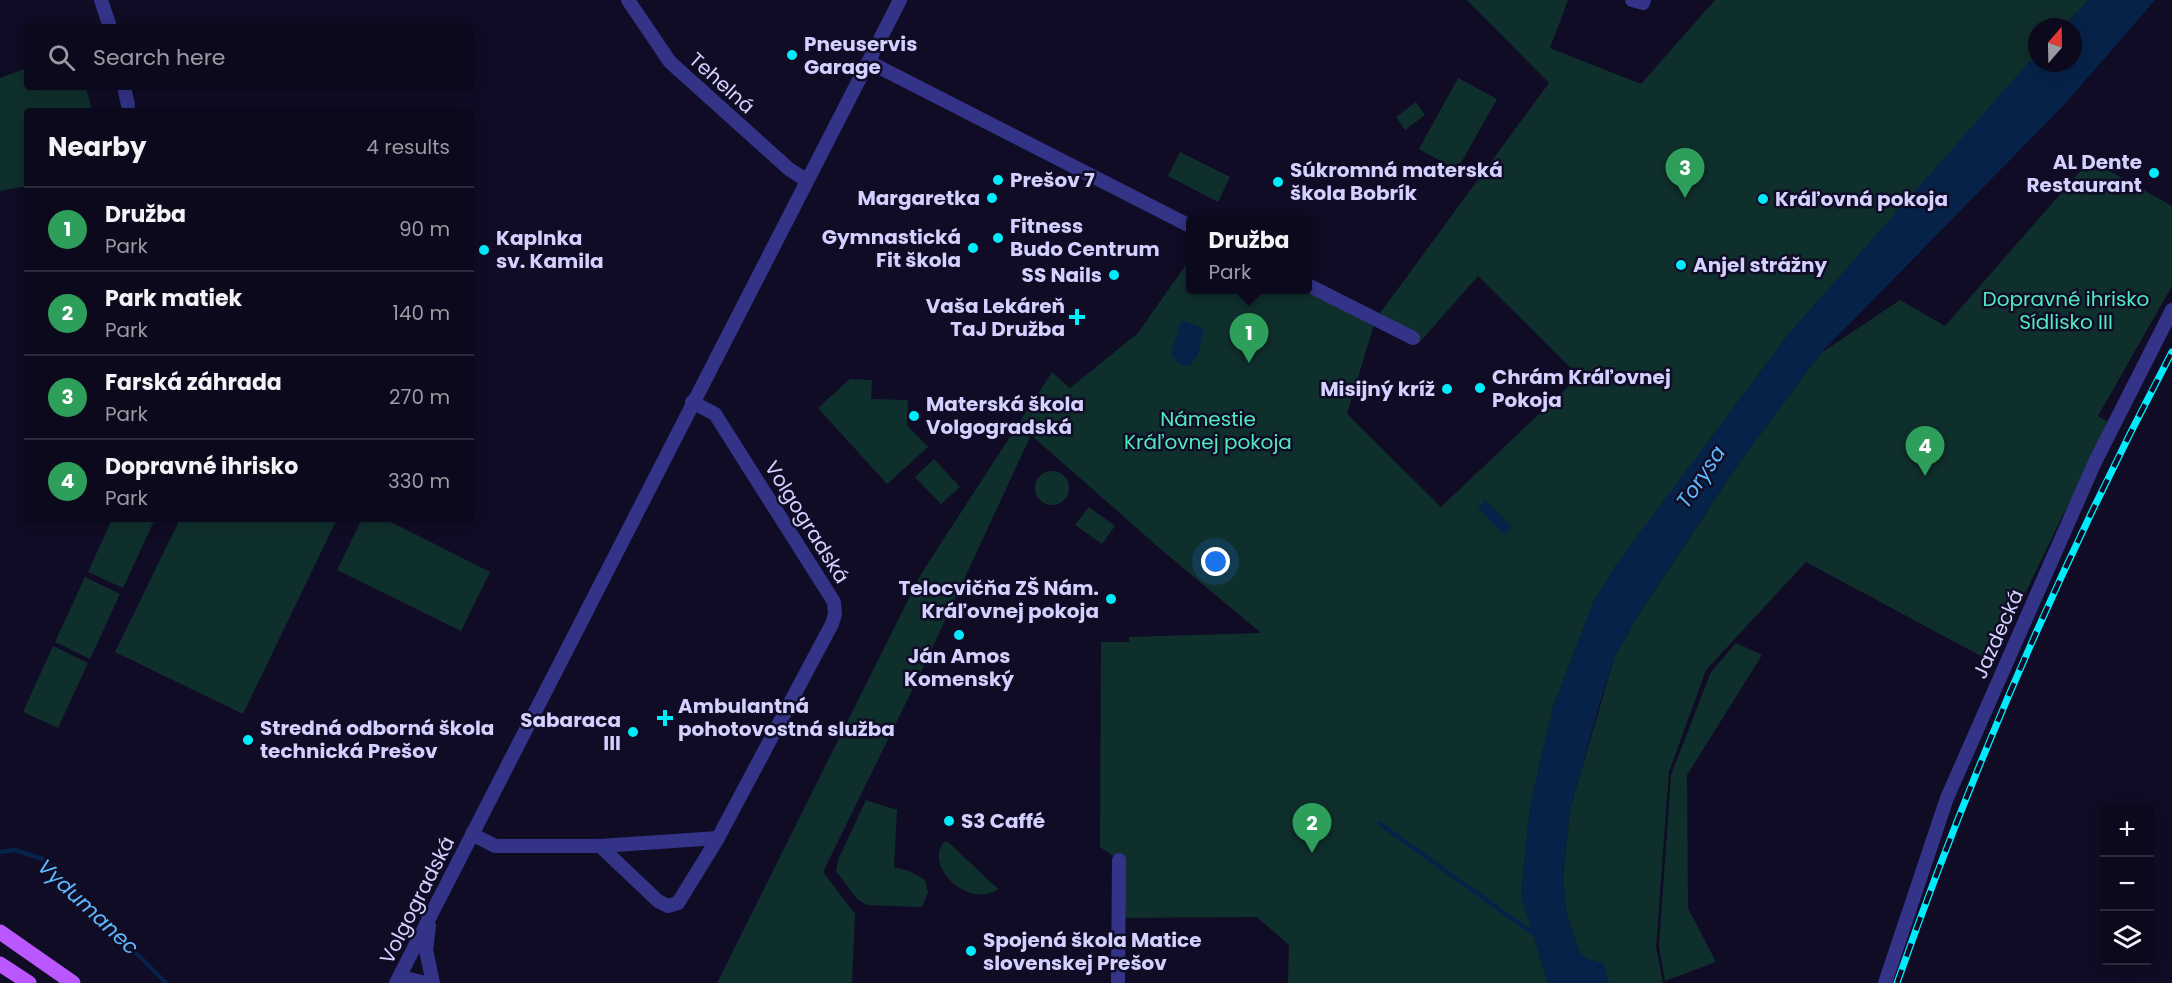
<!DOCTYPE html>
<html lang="en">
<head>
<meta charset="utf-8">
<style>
	:root { --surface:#0c091c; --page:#1a1729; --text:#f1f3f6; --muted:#9a9aa3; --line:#2c2a3b; --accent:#00ebfb }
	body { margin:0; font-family:Poppins,sans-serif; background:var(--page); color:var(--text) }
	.controls { position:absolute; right:18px; bottom:18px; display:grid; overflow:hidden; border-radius:6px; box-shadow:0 3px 15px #0003 }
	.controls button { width:54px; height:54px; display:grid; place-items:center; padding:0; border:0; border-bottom:2px solid var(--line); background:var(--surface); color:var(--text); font:30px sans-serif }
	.compass { position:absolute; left:2028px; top:18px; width:54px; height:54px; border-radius:50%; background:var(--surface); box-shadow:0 3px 15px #0003; rotate:20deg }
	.you { position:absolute; left:1216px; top:562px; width:21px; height:21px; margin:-15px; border:4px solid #fff; border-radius:50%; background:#1a73e8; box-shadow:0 0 0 9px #1a73e833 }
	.badge { display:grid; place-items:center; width:39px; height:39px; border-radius:50%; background:var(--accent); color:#fff; font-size:20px; font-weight:700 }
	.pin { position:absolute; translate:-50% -50px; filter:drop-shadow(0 2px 3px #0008) }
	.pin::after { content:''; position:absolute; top:32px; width:21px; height:18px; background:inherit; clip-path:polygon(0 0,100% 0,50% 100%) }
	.popup { position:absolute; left:1186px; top:216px; width:126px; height:78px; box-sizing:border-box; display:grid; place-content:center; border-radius:6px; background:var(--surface); filter:drop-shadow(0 2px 4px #0005); font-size:20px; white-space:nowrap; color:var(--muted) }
	.popup b { font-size:22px; color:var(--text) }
	.popup::after { content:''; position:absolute; left:50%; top:100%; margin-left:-12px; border:12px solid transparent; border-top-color:var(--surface) }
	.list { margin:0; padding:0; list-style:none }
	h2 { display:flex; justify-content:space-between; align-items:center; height:78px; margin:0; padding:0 24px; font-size:26px }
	h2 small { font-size:20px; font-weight:400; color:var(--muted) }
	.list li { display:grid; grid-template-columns:39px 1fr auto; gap:18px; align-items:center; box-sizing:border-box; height:84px; padding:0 24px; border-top:2px solid var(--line) }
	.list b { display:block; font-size:22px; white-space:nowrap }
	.list p { margin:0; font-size:20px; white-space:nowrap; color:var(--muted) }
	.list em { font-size:20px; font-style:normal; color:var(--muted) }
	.icon { flex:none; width:33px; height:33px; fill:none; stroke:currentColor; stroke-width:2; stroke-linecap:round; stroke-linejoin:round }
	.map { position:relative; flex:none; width:2172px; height:983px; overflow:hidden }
	.search { position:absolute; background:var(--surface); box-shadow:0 3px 15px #0003; left:24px; top:24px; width:450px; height:66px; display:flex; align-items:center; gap:15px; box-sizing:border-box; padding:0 21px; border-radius:6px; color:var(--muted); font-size:22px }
	.panel { position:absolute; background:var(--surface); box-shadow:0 3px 15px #0003; left:24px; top:108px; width:450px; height:414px; border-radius:6px }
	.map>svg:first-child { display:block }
	.green { fill:#0f2f2d; fill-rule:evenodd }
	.water { fill:#072249 }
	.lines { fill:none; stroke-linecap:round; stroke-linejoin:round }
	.stream { stroke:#072249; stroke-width:4.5 }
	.minor { stroke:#338; stroke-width:14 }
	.major { stroke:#ba57ff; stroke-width:15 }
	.rail-casing { stroke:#00ebfb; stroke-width:7 }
	.rail { stroke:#100c25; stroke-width:4.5; stroke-dasharray:14; stroke-linecap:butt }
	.poi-dot { fill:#00ebfb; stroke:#100c25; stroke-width:2 }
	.labels { text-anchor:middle; stroke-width:5; stroke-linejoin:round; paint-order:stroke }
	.poi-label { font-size:20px; font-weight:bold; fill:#d4d0ff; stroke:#100c25; text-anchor:start }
	.street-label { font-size:20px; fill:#d4d0ff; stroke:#100c25 }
	.park-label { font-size:20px; fill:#51eabe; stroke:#100c25 }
	.water-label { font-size:21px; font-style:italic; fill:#5ebaff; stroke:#100c25 }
</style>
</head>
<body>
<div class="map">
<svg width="2172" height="983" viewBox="0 0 2172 983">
	<rect width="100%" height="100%" fill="#100c25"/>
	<g class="green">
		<path d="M1467,0H1568L1550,48L1641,84L1715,0H2089L2063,27H2037V54L1788,335L1616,565L1594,601L1553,707L1530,807L1521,895L1548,983H1288L1289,945L1257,917L1118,918L1119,860L1100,847L1101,642H1129V637L1261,633L1164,552L1031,435L923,668L823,872L855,914L852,983H717L921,574L1052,372L1070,388L1138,333L1190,259V290H1308L1375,320L1549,83ZM1478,276L1579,376L1441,507L1347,414L1375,321L1419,343Z"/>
		<polygon points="27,68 27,87 86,87 92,111 27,111 27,186 0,191 0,78"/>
		<polygon points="1458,78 1497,99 1457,170 1419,149"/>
		<polygon points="1416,102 1425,115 1405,130 1396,117"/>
		<polygon points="1180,152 1230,177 1218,202 1168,176"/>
		<polygon points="2090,160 2172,206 2172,286 2098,416 2111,424 2060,521 1992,662 1806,562 1706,670 1669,772 1656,947 1663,983 1609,983 1603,963 1586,959 1579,951 1567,916 1563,877 1570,810 1614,658 1640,612 1736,467 1821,353 1900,300 1945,326"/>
		<polygon points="850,379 872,380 871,399 908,400 907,425 928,447 887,484 818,408"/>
		<polygon points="934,459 960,487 941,504 915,477"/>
		<circle cx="1052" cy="488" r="17"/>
		<polygon points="1089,507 1115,526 1102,544 1075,525"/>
		<polygon points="112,519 155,519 123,588 88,572"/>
		<polygon points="180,519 337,519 243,714 115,652"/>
		<polygon points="362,519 385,519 490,572 461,631 337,570"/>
		<polygon points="85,577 120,594 90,659 55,642"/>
		<polygon points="1736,643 1762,655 1687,775 1688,908 1716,962 1665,981 1659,946 1671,775 1711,672"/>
		<polygon points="53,646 88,663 58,728 23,712"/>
		<polygon points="866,800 897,810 894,867 909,871 925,880 928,892 922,907 867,905 857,899 836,871 838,860"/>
		<path d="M944,842H948L998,889C970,910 923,867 944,842Z"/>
	</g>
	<g class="water">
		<polygon points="2089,0 2155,0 2063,106 1821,353 1736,467 1640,612 1614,658 1599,706 1570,810 1563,877 1567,916 1579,951 1586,959 1603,963 1609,983 1548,983 1521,895 1530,807 1553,707 1594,601 1616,565 1788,335 2021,71 2037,54 2037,63 2073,63 2073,27 2063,27"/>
		<polygon points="1182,320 1204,329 1198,355 1190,366 1179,364 1171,353"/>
		<polygon points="1485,500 1512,527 1504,535 1478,508"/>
	</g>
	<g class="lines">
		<g class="stream">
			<polyline points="1379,823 1535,935"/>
			<polyline points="0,852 15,850 43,859 166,983"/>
		</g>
		<g class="minor">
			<polyline points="101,0 110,27"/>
			<polyline points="628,0 670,62 789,169 806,180"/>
			<polyline points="1632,0 1643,3 1644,0"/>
			<polyline points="869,62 1190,226"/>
			<polyline points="124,87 128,105"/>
			<polyline points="1308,285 1413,338"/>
			<polyline points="472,834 495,846 600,846 718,838"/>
			<polyline points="600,846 658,901 668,906 678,903 718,838 832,624 835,614 834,602 715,414 692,402"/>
			<polyline points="429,926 426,950 433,983"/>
			<polyline points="397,982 409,979 426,983"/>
			<polyline points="396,983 900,0"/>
			<polyline points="1118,983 1119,860"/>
			<polyline points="1885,983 1947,798 2095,462 2172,310"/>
		</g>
		<g class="major">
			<polyline points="0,932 73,983"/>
			<polyline points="0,964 29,983"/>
		</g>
		<defs>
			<path id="rail" d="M1897,983C1973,766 2065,556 2172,352"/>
		</defs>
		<use href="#rail" class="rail-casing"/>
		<use href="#rail" class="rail"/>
	</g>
	<g class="poi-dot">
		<circle cx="792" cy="55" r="6"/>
		<circle cx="2154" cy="173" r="6"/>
		<circle cx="998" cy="180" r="6"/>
		<circle cx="1278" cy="182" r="6"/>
		<circle cx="992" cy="198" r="6"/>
		<circle cx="1763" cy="199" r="6"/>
		<circle cx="998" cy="238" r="6"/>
		<circle cx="973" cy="248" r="6"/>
		<circle cx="484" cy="250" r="6"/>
		<circle cx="1681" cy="265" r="6"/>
		<circle cx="1114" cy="275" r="6"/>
		<path d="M1074 308h6v6h6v6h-6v6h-6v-6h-6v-6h6z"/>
		<circle cx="1480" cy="388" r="6"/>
		<circle cx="1447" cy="389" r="6"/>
		<circle cx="914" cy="416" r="6"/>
		<circle cx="1111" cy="599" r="6"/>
		<circle cx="959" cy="635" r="6"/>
		<path d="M662 709h6v6h6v6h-6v6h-6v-6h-6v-6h6z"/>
		<circle cx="633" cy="732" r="6"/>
		<circle cx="248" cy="740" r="6"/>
		<circle cx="949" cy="821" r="6"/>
		<circle cx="971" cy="951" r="6"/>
	</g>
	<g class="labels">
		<g class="poi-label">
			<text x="804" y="51">Pneuservis<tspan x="804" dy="23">Garage</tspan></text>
			<text x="2142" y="169" text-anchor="end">AL Dente<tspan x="2142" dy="23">Restaurant</tspan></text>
			<text x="1290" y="177">Súkromná materská<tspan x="1290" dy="23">škola Bobrík</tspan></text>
			<text x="1010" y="187">Prešov 7</text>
			<text x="980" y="205" text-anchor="end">Margaretka</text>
			<text x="1775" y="206">Kráľovná pokoja</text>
			<text x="1010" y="233">Fitness<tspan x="1010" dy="23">Budo Centrum</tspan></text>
			<text x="961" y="244" text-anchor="end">Gymnastická<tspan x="961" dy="23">Fit škola</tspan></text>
			<text x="496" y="245">Kaplnka<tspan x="496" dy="23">sv. Kamila</tspan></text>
			<text x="1693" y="272">Anjel strážny</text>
			<text x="1102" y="282" text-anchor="end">SS Nails</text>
			<text x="1065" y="313" text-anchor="end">Vaša Lekáreň<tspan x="1065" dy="23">TaJ Družba</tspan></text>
			<text x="1492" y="384">Chrám Kráľovnej<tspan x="1492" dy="23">Pokoja</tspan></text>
			<text x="1435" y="396" text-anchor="end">Misijný kríž</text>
			<text x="926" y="411">Materská škola<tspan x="926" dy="23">Volgogradská</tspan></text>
			<text x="1099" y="595" text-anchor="end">Telocvičňa ZŠ Nám.<tspan x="1099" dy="23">Kráľovnej pokoja</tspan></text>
			<text x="959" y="663" text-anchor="middle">Ján Amos<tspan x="959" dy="23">Komenský</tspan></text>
			<text x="678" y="713">Ambulantná<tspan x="678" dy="23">pohotovostná služba</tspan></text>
			<text x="621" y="727" text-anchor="end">Sabaraca<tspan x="621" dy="23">III</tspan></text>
			<text x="260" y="735">Stredná odborná škola<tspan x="260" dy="23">technická Prešov</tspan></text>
			<text x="961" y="828">S3 Caffé</text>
			<text x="983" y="947">Spojená škola Matice<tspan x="983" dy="23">slovenskej Prešov</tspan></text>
		</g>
		<g class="street-label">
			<text transform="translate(722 83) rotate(42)" y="7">Tehelná</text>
			<text transform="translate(807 522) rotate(58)" y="7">Volgogradská</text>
			<text transform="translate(1998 634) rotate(-66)" y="7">Jazdecká</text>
			<text transform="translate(417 900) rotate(-63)" y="7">Volgogradská</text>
		</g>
		<g class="park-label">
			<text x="2066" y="306">Dopravné ihrisko<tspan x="2066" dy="23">Sídlisko III</tspan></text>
			<text x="1208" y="426">Námestie<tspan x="1208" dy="23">Kráľovnej pokoja</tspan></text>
		</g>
		<g class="water-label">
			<text transform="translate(1701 477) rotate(-56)" y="7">Torysa</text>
			<text transform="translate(88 907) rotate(43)" y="7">Vydumanec</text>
		</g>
	</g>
</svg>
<div class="controls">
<button>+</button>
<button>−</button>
<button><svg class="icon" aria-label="layers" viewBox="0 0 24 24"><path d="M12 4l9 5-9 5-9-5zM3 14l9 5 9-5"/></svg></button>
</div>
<svg class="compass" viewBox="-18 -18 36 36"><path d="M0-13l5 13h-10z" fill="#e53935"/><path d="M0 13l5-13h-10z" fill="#9a9aa3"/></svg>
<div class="you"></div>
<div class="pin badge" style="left:1249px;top:363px;background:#2e9e5b">1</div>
<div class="popup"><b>Družba</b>Park</div>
<div class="pin badge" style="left:1312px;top:853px;background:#2e9e5b">2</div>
<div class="pin badge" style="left:1685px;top:198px;background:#2e9e5b">3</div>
<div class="pin badge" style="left:1925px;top:476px;background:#2e9e5b">4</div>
<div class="search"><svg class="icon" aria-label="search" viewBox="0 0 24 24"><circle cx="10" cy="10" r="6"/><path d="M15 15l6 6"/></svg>Search here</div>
<section class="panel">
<h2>Nearby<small>4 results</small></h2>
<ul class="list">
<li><span class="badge" style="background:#2e9e5b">1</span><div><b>Družba</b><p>Park</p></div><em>90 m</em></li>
<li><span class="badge" style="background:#2e9e5b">2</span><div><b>Park matiek</b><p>Park</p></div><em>140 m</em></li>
<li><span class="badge" style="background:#2e9e5b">3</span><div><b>Farská záhrada</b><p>Park</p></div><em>270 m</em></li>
<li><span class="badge" style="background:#2e9e5b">4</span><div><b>Dopravné ihrisko</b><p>Park</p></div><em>330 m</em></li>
</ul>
</section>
</div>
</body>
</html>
